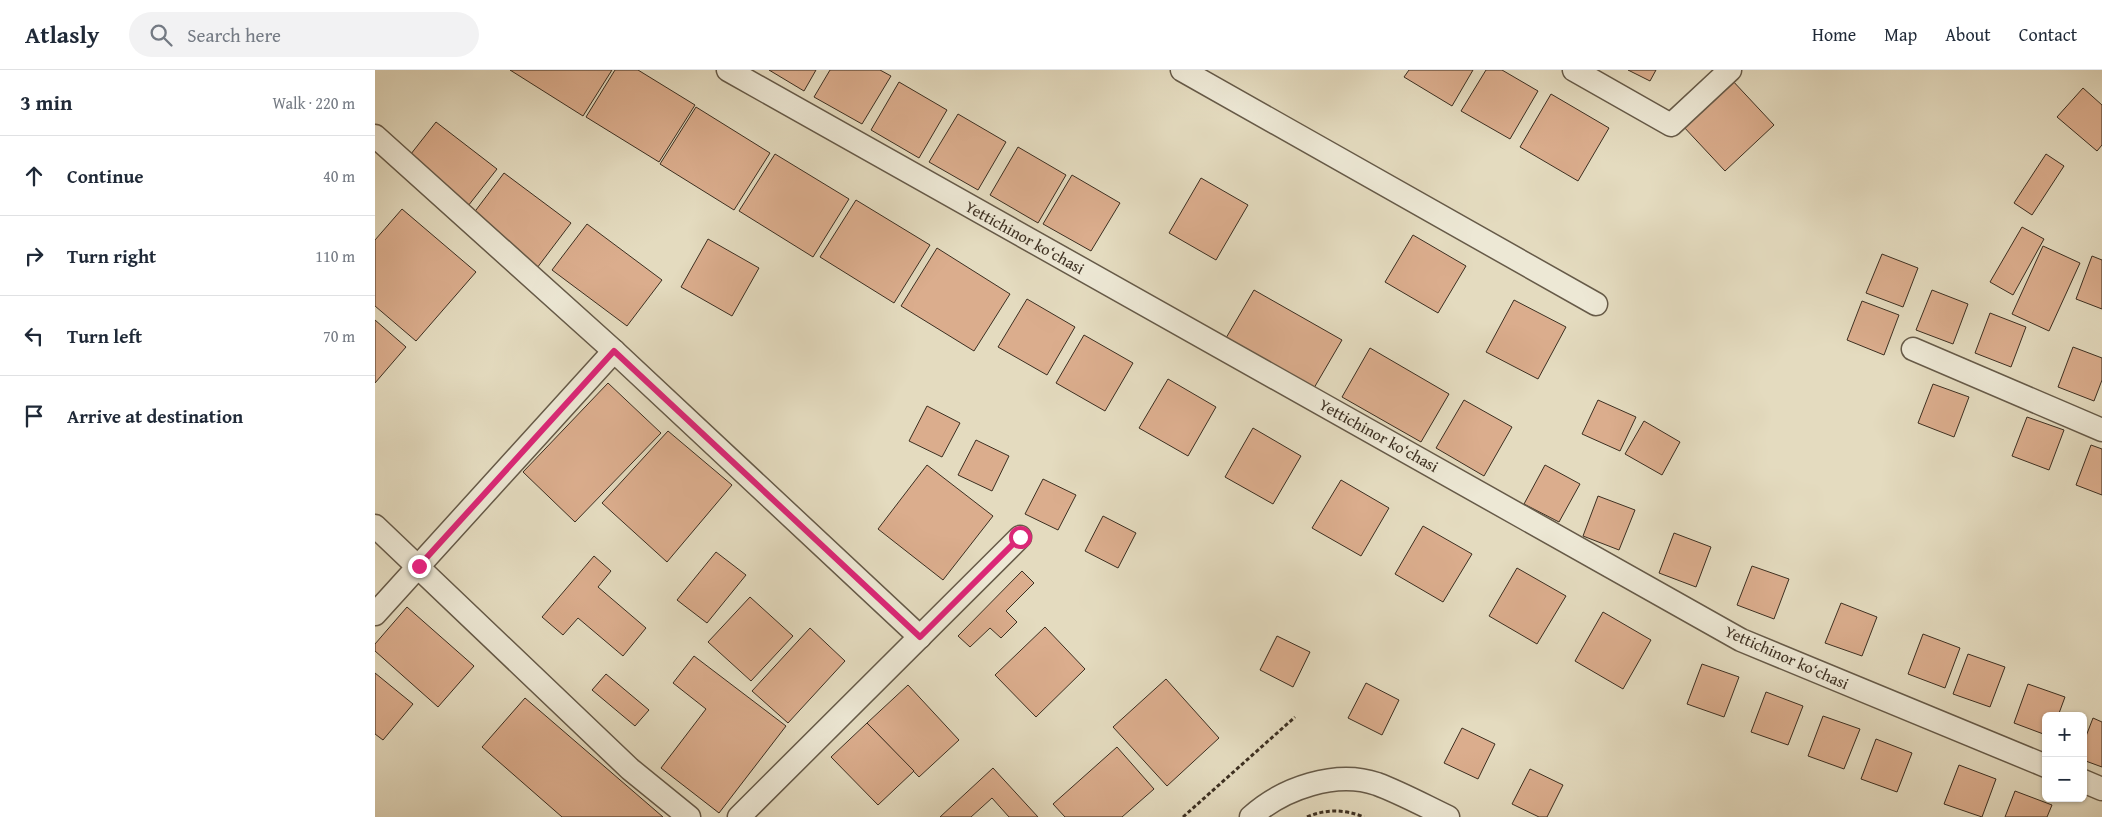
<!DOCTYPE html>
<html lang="en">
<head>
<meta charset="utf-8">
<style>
	:root { --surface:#fff; --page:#f2f2f3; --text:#1f2937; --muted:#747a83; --line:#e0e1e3 }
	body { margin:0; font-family:"Gentium Book Plus",serif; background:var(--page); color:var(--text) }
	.controls { position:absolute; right:15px; bottom:15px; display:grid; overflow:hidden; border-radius:8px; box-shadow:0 1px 4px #0004 }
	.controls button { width:45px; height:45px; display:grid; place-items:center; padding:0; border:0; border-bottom:1px solid var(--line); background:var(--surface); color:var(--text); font:25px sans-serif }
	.stop { position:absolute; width:15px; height:15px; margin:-11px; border:4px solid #db2777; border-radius:50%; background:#fff }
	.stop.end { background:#db2777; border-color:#fff; box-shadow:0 1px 5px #0008 }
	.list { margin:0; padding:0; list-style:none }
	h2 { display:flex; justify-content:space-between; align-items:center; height:65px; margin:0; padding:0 20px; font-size:21px }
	h2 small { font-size:16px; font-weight:400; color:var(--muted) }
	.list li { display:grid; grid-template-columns:32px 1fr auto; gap:15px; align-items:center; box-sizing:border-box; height:80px; padding:0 20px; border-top:1px solid var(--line) }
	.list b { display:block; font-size:19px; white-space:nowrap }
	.list em { font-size:16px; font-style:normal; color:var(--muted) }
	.icon { flex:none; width:28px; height:28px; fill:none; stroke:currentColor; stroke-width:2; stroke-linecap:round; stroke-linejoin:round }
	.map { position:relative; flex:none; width:1727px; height:747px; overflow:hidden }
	header { display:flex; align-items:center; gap:30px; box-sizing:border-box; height:70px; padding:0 25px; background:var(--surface); border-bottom:1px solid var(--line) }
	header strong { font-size:24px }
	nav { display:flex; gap:28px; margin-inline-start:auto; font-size:18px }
	.search { width:350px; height:45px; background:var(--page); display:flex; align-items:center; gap:12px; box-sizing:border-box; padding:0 18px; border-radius:28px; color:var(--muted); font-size:19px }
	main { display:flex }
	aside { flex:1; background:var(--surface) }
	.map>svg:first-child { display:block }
	.building { fill:#dbad8d; stroke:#3c2f21 }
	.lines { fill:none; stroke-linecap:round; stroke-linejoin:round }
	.street-casing { stroke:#665a48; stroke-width:25 }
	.path { stroke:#3c2f21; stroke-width:3; stroke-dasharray:4 2.5; stroke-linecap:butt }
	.street { stroke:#ede8d5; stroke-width:22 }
	.route { stroke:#db2777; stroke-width:6 }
	.labels { text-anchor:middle; stroke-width:4; stroke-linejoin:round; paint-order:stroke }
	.street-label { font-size:16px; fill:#3c2f21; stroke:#ede8d5 }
</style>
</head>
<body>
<header>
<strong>Atlasly</strong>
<div class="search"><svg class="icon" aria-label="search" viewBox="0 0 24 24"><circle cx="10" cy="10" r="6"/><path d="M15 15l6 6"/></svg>Search here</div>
<nav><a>Home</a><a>Map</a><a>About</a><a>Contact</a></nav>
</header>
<main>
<aside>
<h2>3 min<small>Walk · 220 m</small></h2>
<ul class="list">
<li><svg class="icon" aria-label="ahead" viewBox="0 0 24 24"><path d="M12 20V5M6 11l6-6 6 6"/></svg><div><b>Continue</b></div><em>40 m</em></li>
<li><svg class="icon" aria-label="right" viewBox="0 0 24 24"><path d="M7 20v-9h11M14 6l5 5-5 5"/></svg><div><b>Turn right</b></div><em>110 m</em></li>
<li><svg class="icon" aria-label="left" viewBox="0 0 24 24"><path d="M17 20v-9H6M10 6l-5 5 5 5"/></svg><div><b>Turn left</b></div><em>70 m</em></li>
<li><svg class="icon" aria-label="arrive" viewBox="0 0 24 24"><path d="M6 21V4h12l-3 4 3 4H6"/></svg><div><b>Arrive at destination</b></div></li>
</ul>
</aside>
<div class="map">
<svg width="1727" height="747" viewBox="0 0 1727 747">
	<rect width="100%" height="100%" fill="#e4dbbf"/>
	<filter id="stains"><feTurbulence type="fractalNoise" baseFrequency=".004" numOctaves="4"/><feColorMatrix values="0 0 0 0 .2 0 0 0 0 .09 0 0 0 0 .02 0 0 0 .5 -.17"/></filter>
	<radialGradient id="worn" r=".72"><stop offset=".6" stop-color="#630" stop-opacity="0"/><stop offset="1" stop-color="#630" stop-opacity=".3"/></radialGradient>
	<g class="building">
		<polygon points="135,0 237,0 208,46"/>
		<polygon points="240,0 263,0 320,35 284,92 211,47"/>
		<polygon points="394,0 441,0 429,21"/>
		<polygon points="455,0 505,0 516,6 487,54 439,27"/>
		<polygon points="1034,0 1098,0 1077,36 1029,7"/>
		<polygon points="1111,0 1127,0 1163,21 1135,69 1086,41"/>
		<polygon points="1253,0 1281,0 1275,11"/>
		<polygon points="1356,9 1399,55 1350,101 1307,55"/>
		<polygon points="524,12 572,40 544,88 496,60"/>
		<polygon points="1708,18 1727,35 1727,75 1722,81 1682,47"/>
		<polygon points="1176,24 1234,58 1203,111 1145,77"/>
		<polygon points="321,37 395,83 359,140 285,94"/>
		<polygon points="583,44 631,72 603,120 554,92"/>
		<polygon points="61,52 122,99 93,136 32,89"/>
		<polygon points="643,77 691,105 663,153 615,125"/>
		<polygon points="400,84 474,129 438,187 364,141"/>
		<polygon points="1671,84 1689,96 1657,145 1639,133"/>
		<polygon points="129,103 196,153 162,198 95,148"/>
		<polygon points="697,105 745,133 716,181 668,154"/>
		<polygon points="826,108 873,135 841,190 794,163"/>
		<polygon points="481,130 555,175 519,233 445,187"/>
		<polygon points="27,139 101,202 41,271 0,236 0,170"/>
		<polygon points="212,154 287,210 252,256 177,200"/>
		<polygon points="1647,157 1669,169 1638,225 1615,212"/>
		<polygon points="1038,165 1091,196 1063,243 1010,212"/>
		<polygon points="333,169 384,198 357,246 306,217"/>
		<polygon points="1668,176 1705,193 1674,261 1637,244"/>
		<polygon points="562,178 635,224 599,281 526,236"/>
		<polygon points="1507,184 1543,198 1528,237 1491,223"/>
		<polygon points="1717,186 1727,190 1727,239 1701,229"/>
		<polygon points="879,220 967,270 939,318 851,268"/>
		<polygon points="1557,220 1593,234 1578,274 1541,260"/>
		<polygon points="652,229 700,257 672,305 623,277"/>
		<polygon points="1139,230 1191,257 1163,309 1111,282"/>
		<polygon points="1487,231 1524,245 1509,285 1472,270"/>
		<polygon points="1615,243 1651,257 1636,297 1600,283"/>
		<polygon points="0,250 31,277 0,313"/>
		<polygon points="709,265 758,293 730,341 681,313"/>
		<polygon points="1698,277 1727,288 1727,310 1719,331 1683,317"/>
		<polygon points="995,278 1074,324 1046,372 967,327"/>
		<polygon points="793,309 841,337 813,386 764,358"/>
		<polygon points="233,313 286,363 200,452 148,402"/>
		<polygon points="1558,314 1594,327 1579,367 1543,353"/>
		<polygon points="1089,330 1137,357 1109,406 1061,378"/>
		<polygon points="1223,330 1261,347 1245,381 1207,364"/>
		<polygon points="552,336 585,353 567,387 534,371"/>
		<polygon points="1652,347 1689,360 1674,400 1637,386"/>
		<polygon points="1269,351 1305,372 1287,405 1250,384"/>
		<polygon points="878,358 926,386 898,434 850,407"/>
		<polygon points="293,361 357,415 292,492 227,433"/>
		<polygon points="601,370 634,386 617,421 583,405"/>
		<polygon points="1716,375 1727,379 1727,425 1701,415"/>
		<polygon points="552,395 618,446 568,510 503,459"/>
		<polygon points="1170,395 1205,414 1184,452 1149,434"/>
		<polygon points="668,409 701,425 683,460 650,444"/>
		<polygon points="966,410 1014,438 986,486 937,458"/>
		<polygon points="1223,426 1260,440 1244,480 1208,466"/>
		<polygon points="728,446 761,463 743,498 710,481"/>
		<polygon points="1048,456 1097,484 1068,532 1020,504"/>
		<polygon points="1299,463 1336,477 1321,517 1284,503"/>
		<polygon points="341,482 371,505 332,553 302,530"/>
		<polygon points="219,486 236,501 223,517 271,558 248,586 203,548 188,565 167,547"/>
		<polygon points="1377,496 1414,509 1399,549 1362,535"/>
		<polygon points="1142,498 1191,526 1162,574 1114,546"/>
		<polygon points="647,501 659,513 631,541 642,552 626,568 615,558 595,577 583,566"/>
		<polygon points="375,527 418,566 376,611 333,572"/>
		<polygon points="1466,533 1502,547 1487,586 1450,573"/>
		<polygon points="32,537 99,596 63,637 0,581 0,574"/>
		<polygon points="1228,542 1276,570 1248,619 1200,591"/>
		<polygon points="670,557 710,599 661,647 620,605"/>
		<polygon points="435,558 470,591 413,653 377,621"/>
		<polygon points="1548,564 1585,578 1570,618 1533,604"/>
		<polygon points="902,566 935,582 918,617 885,600"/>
		<polygon points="1593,584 1630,597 1615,637 1578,624"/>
		<polygon points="319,586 411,656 344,743 286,698 331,639 298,613"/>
		<polygon points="1327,594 1364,607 1349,647 1312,634"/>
		<polygon points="0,603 38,634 8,670 0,664"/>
		<polygon points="231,604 274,640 260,656 217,620"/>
		<polygon points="791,609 844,668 792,716 738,657"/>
		<polygon points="991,613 1024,630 1007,665 973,648"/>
		<polygon points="1653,614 1690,627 1683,646 1671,646 1671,665 1639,653"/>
		<polygon points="533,615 584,670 544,707 492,653"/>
		<polygon points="1391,622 1428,636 1413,675 1376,662"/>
		<polygon points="150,628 288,747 187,747 107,677"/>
		<polygon points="1448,646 1485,659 1469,699 1433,686"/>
		<polygon points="1718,648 1727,652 1727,697 1708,690 1708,674"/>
		<polygon points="492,653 539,701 503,735 456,687"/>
		<polygon points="1087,658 1120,674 1103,709 1069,693"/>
		<polygon points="1501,669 1537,683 1522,722 1486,709"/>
		<polygon points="742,677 779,719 747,747 690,747 678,734"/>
		<polygon points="1584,695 1621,709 1607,747 1569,734"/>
		<polygon points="618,698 663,747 634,747 617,728 596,747 565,747"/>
		<polygon points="1155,699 1188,715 1172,747 1164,747 1137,734"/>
		<polygon points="1640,721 1677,735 1672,747 1630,747"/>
	</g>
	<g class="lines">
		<defs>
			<g id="street">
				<polyline points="353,0 1366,570 1671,696"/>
				<polyline points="807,0 1221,234"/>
				<polyline points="1199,0 1296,55 1355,0"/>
				<polyline points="0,66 239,281 545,567"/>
				<polyline points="1538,279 1727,360"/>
				<polyline points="0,456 255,699 314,747"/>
				<polyline points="0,544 239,281"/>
				<polyline points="1708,711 1727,719"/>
				<polyline points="364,747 645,467"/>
				<path d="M876,747C908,718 961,700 1002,714C1026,723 1050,736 1073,747"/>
			</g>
		</defs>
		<use href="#street" class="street-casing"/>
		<g class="path">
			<polyline points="808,747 920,647"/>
			<path d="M932,747C951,739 969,739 989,747"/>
		</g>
		<use href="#street" class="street"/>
	</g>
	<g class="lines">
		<polyline class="route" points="44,496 239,281 545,567 645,467"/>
	</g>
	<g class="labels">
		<g class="street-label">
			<text transform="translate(650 167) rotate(29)" y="6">Yettichinor ko‘chasi</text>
			<text transform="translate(1004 365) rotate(29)" y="6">Yettichinor ko‘chasi</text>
			<text transform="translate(1412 587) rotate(24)" y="6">Yettichinor ko‘chasi</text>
		</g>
	</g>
	<rect width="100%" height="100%" filter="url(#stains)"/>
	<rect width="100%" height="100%" fill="url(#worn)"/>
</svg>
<div class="controls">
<button>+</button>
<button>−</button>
</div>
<div class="stop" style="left:645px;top:467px"></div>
<div class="stop end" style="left:44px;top:496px"></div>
</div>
</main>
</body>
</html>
